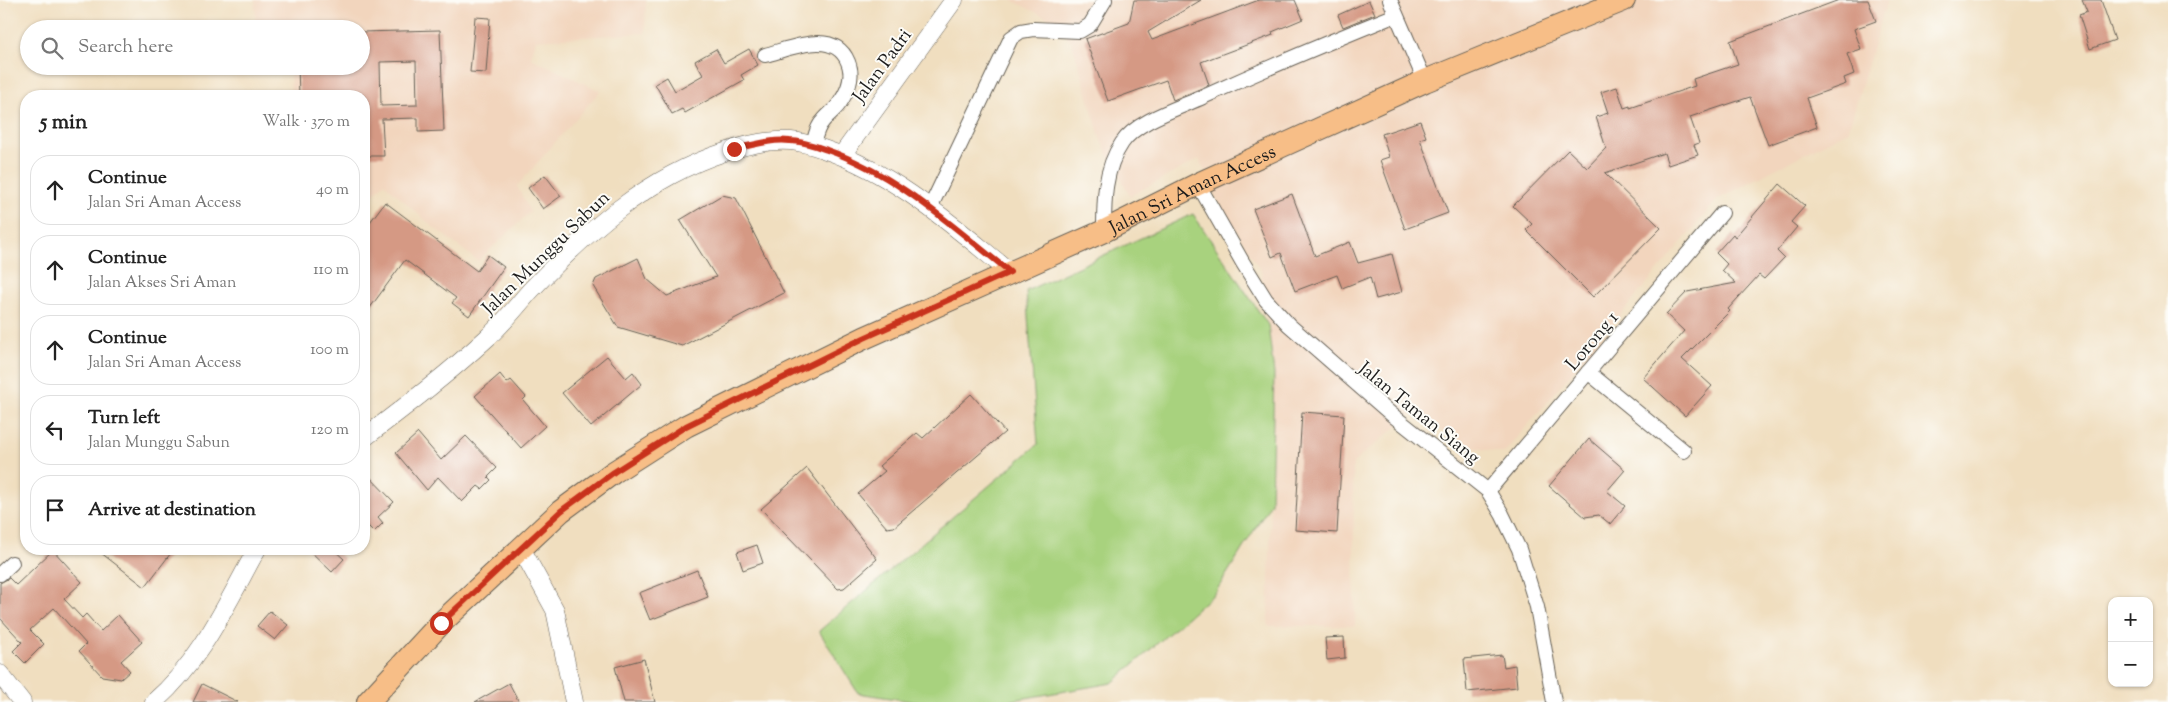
<!DOCTYPE html>
<html lang="en">
<head>
<meta charset="utf-8">
<style>
	:root { --surface:#fff; --page:#f6f6f6; --text:#222; --muted:#767676; --line:#e0e0e0 }
	body { margin:0; font-family:"Sorts Mill Goudy",serif; background:var(--page); color:var(--text) }
	.controls { position:absolute; right:15px; bottom:15px; display:grid; overflow:hidden; border-radius:10px; box-shadow:0 1px 4px #0004 }
	.controls button { width:45px; height:45px; display:grid; place-items:center; padding:0; border:0; border-bottom:1px solid var(--line); background:var(--surface); color:var(--text); font:25px sans-serif }
	.stop { position:absolute; width:15px; height:15px; margin:-11px; border:4px solid #c8321e; border-radius:50%; background:#fff }
	.stop.end { background:#c8321e; border-color:#fff; box-shadow:0 1px 5px #0008 }
	.list { margin:0; padding:0; list-style:none }
	h2 { display:flex; justify-content:space-between; align-items:center; height:65px; margin:0; padding:0 20px; font-size:21px }
	h2 small { font-size:16px; font-weight:400; color:var(--muted) }
	.list li { display:grid; grid-template-columns:32px 1fr auto; gap:15px; align-items:center; box-sizing:border-box; height:70px; margin:0 10px 10px; padding:0 10px; border:1px solid var(--line); border-radius:20px }
	.list b { display:block; font-size:19px; white-space:nowrap }
	.list p { margin:0; font-size:16px; white-space:nowrap; color:var(--muted) }
	.list em { font-size:16px; font-style:normal; color:var(--muted) }
	.icon { flex:none; width:28px; height:28px; fill:none; stroke:currentColor; stroke-width:2; stroke-linecap:round; stroke-linejoin:round }
	.map { position:relative; flex:none; width:2168px; height:702px; overflow:hidden }
	.search { position:absolute; background:var(--surface); box-shadow:0 1px 4px #0004; left:20px; top:20px; width:350px; height:55px; display:flex; align-items:center; gap:12px; box-sizing:border-box; padding:0 18px; border-radius:28px; color:var(--muted); font-size:19px }
	.panel { position:absolute; background:var(--surface); box-shadow:0 1px 4px #0004; left:20px; top:90px; width:350px; height:465px; border-radius:20px }
	.map>svg:first-child { display:block }
	.built { fill:#f2d5bd }
	.green { fill:#a8d27e; stroke:#62774d }
	.building { fill:#d59984; fill-rule:evenodd }
	.lines { fill:none; stroke-linecap:round; stroke-linejoin:round }
	.minor-casing { stroke:#666055; stroke-width:16 }
	.tertiary-casing { stroke:#666055; stroke-width:19 }
	.primary-casing { stroke:#666055; stroke-width:24 }
	.minor { stroke:#fff; stroke-width:14 }
	.tertiary { stroke:#fff; stroke-width:18 }
	.primary { stroke:#f7be87; stroke-width:22 }
	.route { stroke:#c8321e; stroke-width:6 }
	.labels { text-anchor:middle; stroke-width:4; stroke-linejoin:round; paint-order:stroke }
	.street-label { font-size:19px; fill:#1c1c1c; stroke:#fdfcf7 }
</style>
</head>
<body>
<div class="map">
<svg width="2168" height="702" viewBox="0 0 2168 702">
	<rect width="100%" height="100%" fill="#fdfcf7"/>
	<filter id="ink" filterUnits="userSpaceOnUse"><feTurbulence type="fractalNoise" baseFrequency=".02" numOctaves="2"/><feDisplacementMap in="SourceGraphic" scale="10" xChannelSelector="R" yChannelSelector="G"/><feConvolveMatrix kernelMatrix="1 2 1 2 8 2 1 2 1" color-interpolation-filters="sRGB"/></filter>
	<filter id="wash" filterUnits="userSpaceOnUse"><feTurbulence type="fractalNoise" baseFrequency=".0096" numOctaves="4" result="noise"/><feDisplacementMap in="SourceGraphic" scale="20" xChannelSelector="R" yChannelSelector="G"/><feGaussianBlur stdDeviation="1.12" result="paint"/><feColorMatrix in="noise" values="0 0 0 0 0 0 0 0 0 0 0 0 0 0 0 0 0 1.4 0 .05"/><feComposite in="paint" operator="in"/></filter>
	<g filter="url(#wash)">
		<rect width="100%" height="100%" fill="#f0debf"/>
		<g class="built">
			<polygon points="255,0 646,0 645,33 536,40 531,58 600,91 517,186 530,212 478,261 428,223 384,183 364,205 364,96 291,96 290,66 361,66 361,29 256,28"/>
			<polygon points="1011,0 1887,0 1848,131 1718,199 1504,453 1460,445 1415,411 1353,463 1355,626 1268,626 1274,374 1261,271 1216,198 1199,159 1130,196 1101,141 1072,42 1048,18"/>
		</g>
		<polygon class="green" points="1193,214 1268,325 1274,374 1271,503 1215,593 1112,683 1002,702 916,702 858,693 819,631 1038,444 1026,291"/>
		<g id="blocks">
			<g class="building">
				<polygon points="1134,0 1201,0 1148,32 1152,40 1259,0 1295,0 1303,19 1272,32 1273,35 1201,62 1209,85 1190,93 1173,100 1166,80 1108,101 1085,39 1129,23"/>
				<polygon points="1839,0 1868,0 1876,21 1854,29 1861,49 1847,54 1854,74 1844,78 1846,84 1807,98 1817,127 1768,145 1750,97 1690,117 1699,143 1694,145 1698,155 1668,165 1664,153 1605,173 1661,228 1593,297 1526,230 1532,224 1513,206 1568,150 1587,168 1606,148 1596,117 1608,113 1601,92 1617,87 1624,108 1630,106 1630,108 1695,86 1693,79 1738,64 1730,41"/>
				<polygon points="2082,0 2101,0 2115,40 2090,49 2079,15 2087,12"/>
				<polygon points="1369,1 1375,14 1343,27 1338,15"/>
				<polygon points="475,17 490,18 486,73 470,72"/>
				<path d="M440,30L444,131L418,132V118L382,119L384,156H364V96H299L298,66H361V32ZM416,61L417,105L381,106L380,62Z"/>
				<polygon points="716,49 724,63 749,49 758,65 741,75 744,80 685,113 682,109 672,114 655,84 667,77 675,91 703,75 695,61"/>
				<polygon points="1420,121 1426,137 1420,139 1448,213 1405,229 1380,160 1389,157 1382,134"/>
				<polygon points="545,175 561,196 543,209 528,188"/>
				<polygon points="1780,184 1805,206 1791,222 1797,227 1777,251 1784,258 1764,279 1759,275 1728,309 1730,311 1682,359 1712,386 1685,416 1643,378 1684,331 1666,314 1687,292 1736,283 1722,270 1727,264 1716,253 1733,234 1735,237"/>
				<polygon points="1292,194 1315,256 1350,242 1358,263 1392,254 1402,292 1376,299 1370,277 1342,288 1337,275 1295,291 1281,253 1272,257 1253,209"/>
				<polygon points="722,195 736,198 784,293 682,346 618,327 593,286 596,279 638,258 647,279 667,296 716,277 680,220"/>
				<polygon points="385,202 477,271 488,255 504,267 469,316 452,303 456,298 405,260 364,316 364,230"/>
				<polygon points="607,356 626,378 633,372 642,384 591,427 562,393"/>
				<polygon points="500,374 507,383 511,380 526,397 523,400 545,426 521,448 475,396"/>
				<polygon points="971,394 1005,432 894,527 887,528 858,494 885,471 879,466 917,433 923,438"/>
				<polygon points="1302,412 1344,415 1337,533 1295,530"/>
				<polygon points="418,433 441,460 466,436 497,468 488,477 491,480 482,489 478,486 462,502 438,477 427,490 396,453"/>
				<polygon points="1589,439 1625,470 1607,491 1625,506 1610,524 1599,515 1585,517 1549,486"/>
				<polygon points="807,468 877,559 844,588 838,589 761,509"/>
				<polygon points="364,471 394,502 378,517 383,523 374,532 368,526 364,531"/>
				<polygon points="757,545 763,563 743,570 737,552"/>
				<polygon points="96,549 174,549 145,587"/>
				<polygon points="308,549 333,549 344,559 332,572"/>
				<polygon points="53,550 82,582 64,599 82,618 86,614 101,631 118,615 142,642 121,661 130,671 121,679 102,676 79,651 86,644 54,608 30,630 44,644 25,663 13,651 22,642 0,618 0,583 9,578 16,585"/>
				<polygon points="697,570 708,597 650,620 639,593"/>
				<polygon points="270,611 288,625 275,640 257,626"/>
				<polygon points="1344,637 1345,658 1327,660 1325,638"/>
				<polygon points="1502,655 1504,667 1515,665 1517,687 1467,692 1464,659"/>
				<polygon points="644,659 655,702 624,702 615,667"/>
				<polygon points="509,683 519,702 475,702"/>
				<polygon points="202,684 238,702 193,702"/>
			</g>
		</g>
	</g>
	<g filter="url(#ink)">
		<use href="#blocks" fill-opacity="0" stroke="#666055" stroke-width="1"/>
		<g class="lines">
			<defs>
				<g id="minor">
					<polyline points="1390,0 1425,81"/>
					<path d="M765,55C790,49 834,28 848,62C854,76 849,89 841,101C837,109 828,114 823,121C817,127 815,137 813,145"/>
					<polyline points="1198,184 1243,263 1266,300 1289,325 1391,414 1488,491 1502,514 1519,549 1537,607 1554,702"/>
					<polyline points="930,208 1011,38 1021,31 1033,29 1080,31 1090,25 1105,0"/>
					<path d="M1104,231C1104,201 1104,169 1122,143C1136,121 1179,108 1203,97C1267,68 1331,41 1396,15"/>
					<polyline points="1588,372 1684,451"/>
					<polyline points="1488,491 1722,213"/>
					<polyline points="0,574 12,563"/>
				</g>
				<g id="tertiary">
					<polyline points="842,155 954,0"/>
					<path d="M364,438C406,406 448,374 487,338C503,324 516,307 530,291C586,232 647,177 725,152C746,145 769,139 791,141C803,142 815,146 826,150C896,174 953,226 1010,272"/>
					<polyline points="521,548 555,610 574,702"/>
					<polyline points="0,674 22,702"/>
					<path d="M154,702C201,661 227,603 257,549"/>
				</g>
				<g id="primary">
					<path id="s1" d="M368,702L441,623L561,511L614,472L686,426L864,338L1104,231L1198,184L1425,81L1624,0"/>
				</g>
			</defs>
			<use href="#minor" class="minor-casing"/>
			<use href="#tertiary" class="tertiary-casing"/>
			<use href="#primary" class="primary-casing"/>
			<use href="#minor" class="minor"/>
			<use href="#tertiary" class="tertiary"/>
			<use href="#primary" class="primary"/>
		</g>
	</g>
	<g class="lines" filter="url(#ink)">
		<path class="route" d="M441,623L561,511L614,472L686,426L864,338L1010,272C953,227 897,174 827,150C816,146 803,141 790,141C771,139 753,145 734,149"/>
	</g>
	<g class="labels">
		<g class="street-label">
			<text transform="translate(881 65) rotate(-54)" y="7">Jalan Padri</text>
			<text dy="7" stroke="none"><textPath href="#s1" startOffset="982">Jalan Sri Aman Access</textPath></text>
			<text transform="translate(545 252) rotate(-44)" y="7">Jalan Munggu Sabun</text>
			<text transform="translate(1591 340) rotate(-50)" y="7">Lorong 1</text>
			<text transform="translate(1420 412) rotate(39)" y="7">Jalan Taman Siang</text>
		</g>
	</g>
</svg>
<div class="controls">
<button>+</button>
<button>−</button>
</div>
<div class="stop" style="left:441px;top:623px"></div>
<div class="stop end" style="left:734px;top:149px"></div>
<div class="search"><svg class="icon" aria-label="search" viewBox="0 0 24 24"><circle cx="10" cy="10" r="6"/><path d="M15 15l6 6"/></svg>Search here</div>
<section class="panel">
<h2>5 min<small>Walk · 370 m</small></h2>
<ul class="list">
<li><svg class="icon" aria-label="ahead" viewBox="0 0 24 24"><path d="M12 20V5M6 11l6-6 6 6"/></svg><div><b>Continue</b><p>Jalan Sri Aman Access</p></div><em>40 m</em></li>
<li><svg class="icon" aria-label="ahead" viewBox="0 0 24 24"><path d="M12 20V5M6 11l6-6 6 6"/></svg><div><b>Continue</b><p>Jalan Akses Sri Aman</p></div><em>110 m</em></li>
<li><svg class="icon" aria-label="ahead" viewBox="0 0 24 24"><path d="M12 20V5M6 11l6-6 6 6"/></svg><div><b>Continue</b><p>Jalan Sri Aman Access</p></div><em>100 m</em></li>
<li><svg class="icon" aria-label="left" viewBox="0 0 24 24"><path d="M17 20v-9H6M10 6l-5 5 5 5"/></svg><div><b>Turn left</b><p>Jalan Munggu Sabun</p></div><em>120 m</em></li>
<li><svg class="icon" aria-label="arrive" viewBox="0 0 24 24"><path d="M6 21V4h12l-3 4 3 4H6"/></svg><div><b>Arrive at destination</b></div></li>
</ul>
</section>
</div>
</body>
</html>
